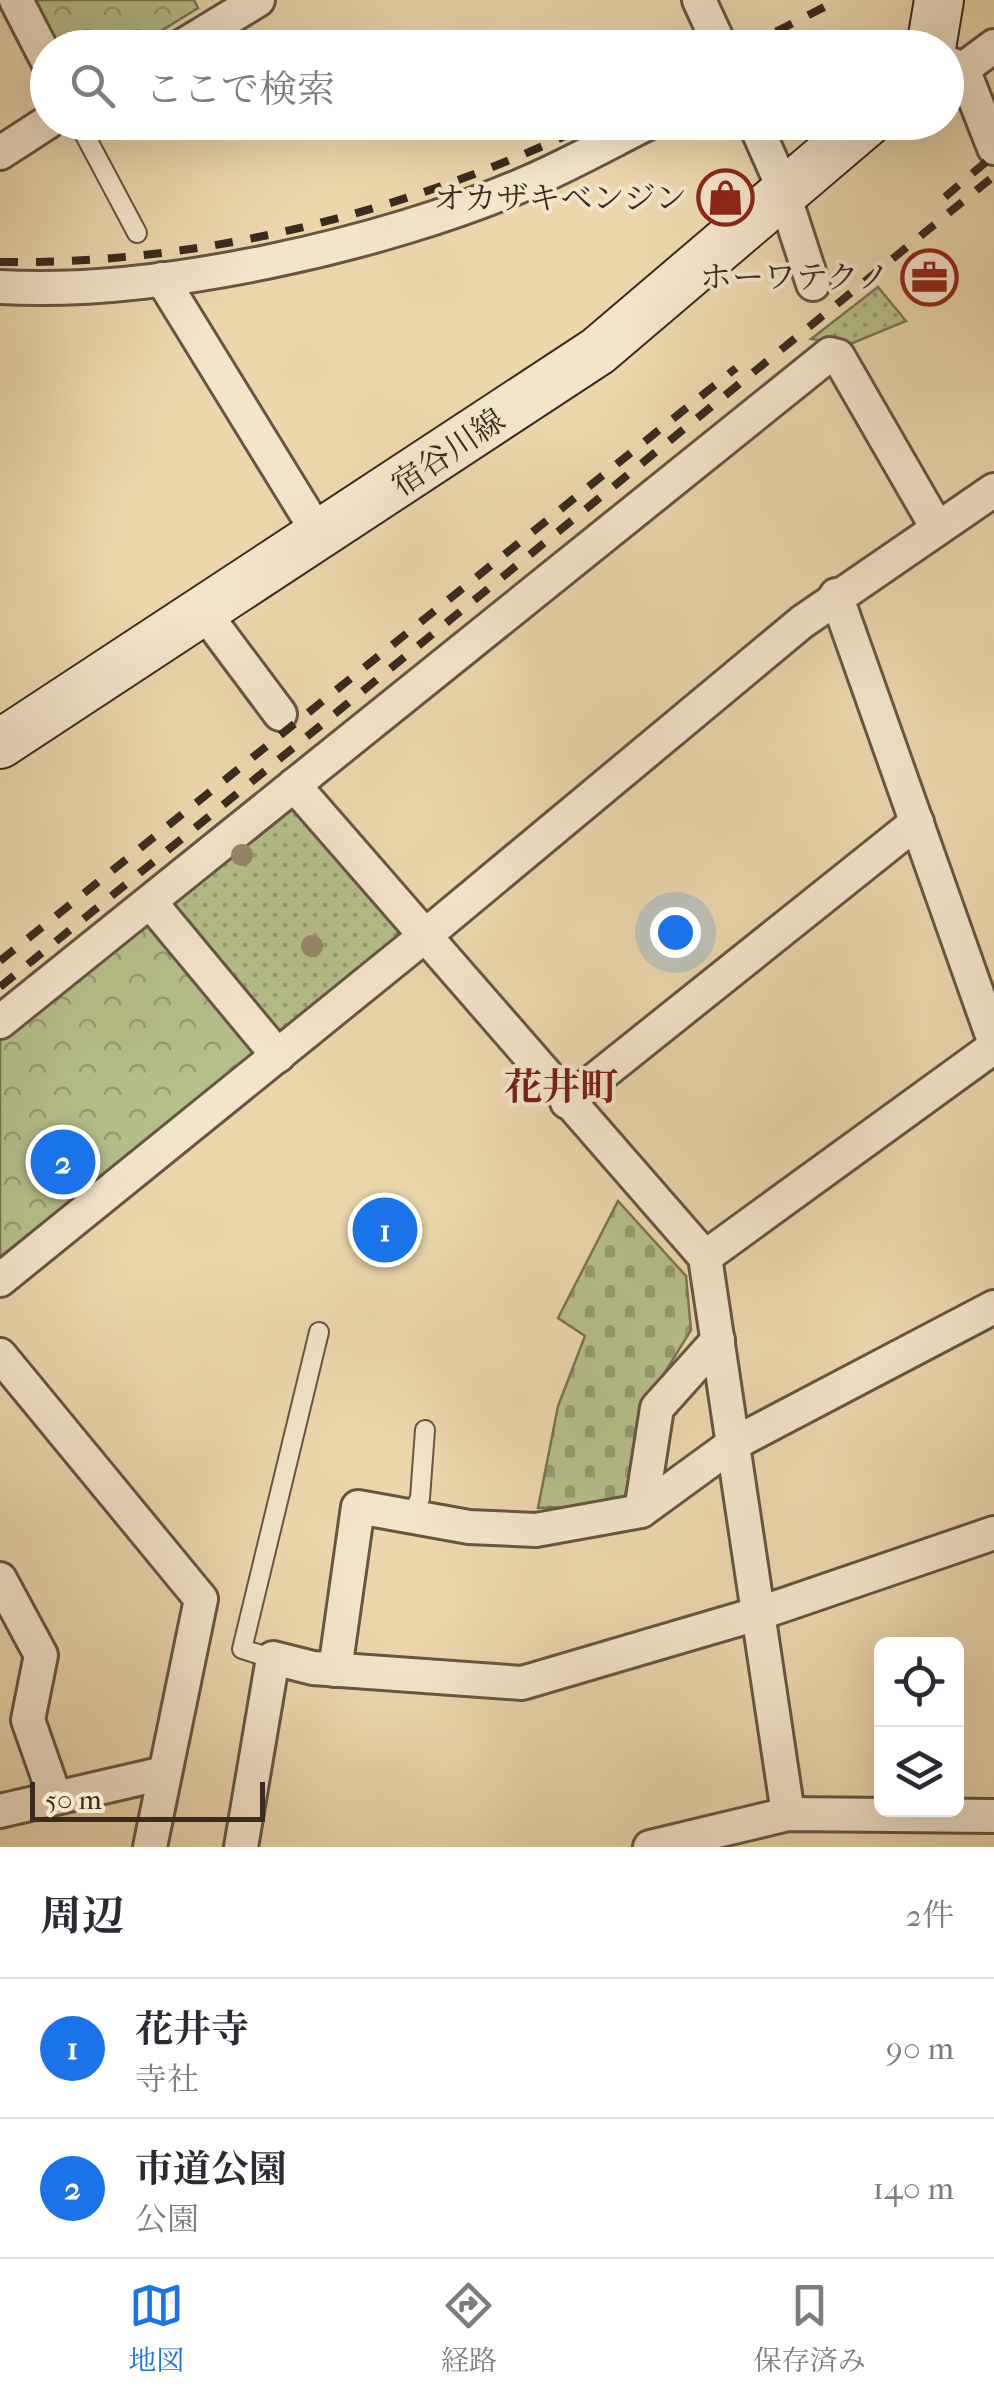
<!DOCTYPE html>
<html lang="ja">
<head>
<meta charset="utf-8">
<style>
	:root { --surface:#fff; --page:#f2f2f3; --text:#2b2b33; --muted:#7c7c81; --line:#e1e1e2; --accent:#1a73e8 }
	body { margin:0; font-family:"IM FELL French Canon","Noto Serif JP",serif; background:var(--page); color:var(--text) }
	.controls { position:absolute; right:30px; bottom:30px; display:grid; overflow:hidden; border-radius:15px; box-shadow:0 10px 40px #0002 }
	.controls button { width:90px; height:90px; display:grid; place-items:center; padding:0; border:0; border-bottom:2px solid var(--line); background:var(--surface); color:var(--text); font:50px sans-serif }
	.scale { position:absolute; left:30px; bottom:25px; width:235px; box-sizing:border-box; padding-left:10px; border:5px solid #392b1e; border-top:0; font-size:28px; line-height:35px; white-space:nowrap; color:#392b1e; -webkit-text-stroke:8px #f3e5ca; paint-order:stroke }
	.you { position:absolute; left:675px; top:932px; width:35px; height:35px; margin:-25px; border:8px solid #fff; border-radius:50%; background:#1a73e8; box-shadow:0 0 0 15px #1a73e833 }
	.badge { display:grid; place-items:center; width:65px; height:65px; border-radius:50%; background:var(--accent); color:#fff; font-size:32px; font-weight:700 }
	.pin { position:absolute; translate:-50% -50%; border:5px solid #fff; box-shadow:0 2px 10px #0006 }
	.list { margin:0; padding:0; list-style:none }
	h2 { display:flex; justify-content:space-between; align-items:center; height:130px; margin:0; padding:0 40px; font-size:42px }
	h2 small { font-size:32px; font-weight:400; color:var(--muted) }
	.list li { display:grid; grid-template-columns:65px 1fr auto; gap:30px; align-items:center; box-sizing:border-box; height:140px; padding:0 40px; border-top:2px solid var(--line) }
	.list b { display:block; font-size:38px; white-space:nowrap }
	.list p { margin:0; font-size:32px; white-space:nowrap; color:var(--muted) }
	.list em { font-size:32px; font-style:normal; color:var(--muted) }
	.icon { flex:none; width:55px; height:55px; fill:none; stroke:currentColor; stroke-width:2; stroke-linecap:round; stroke-linejoin:round }
	.map { position:relative; flex:none; width:994px; height:1847px; overflow:hidden }
	.search { position:absolute; background:var(--surface); box-shadow:0 10px 40px #0002; left:30px; right:30px; top:30px; height:110px; display:flex; align-items:center; gap:25px; box-sizing:border-box; padding:0 35px; border-radius:55px; color:var(--muted); font-size:38px }
	.sheet { height:410px; background:var(--surface) }
	nav { display:flex; justify-content:space-around; align-items:center; box-sizing:border-box; height:140px; border-top:2px solid var(--line); background:var(--surface); font-size:28px; color:var(--muted) }
	nav a { display:grid; justify-items:center; gap:5px }
	nav .on { color:var(--accent) }
	.map>svg:first-child { display:block }
	.grass { fill:url(#grass-dots); stroke:#787554; stroke-width:2.5 }
	.cemetery { fill:url(#cemetery-stones); stroke:#787554; stroke-width:2.5 }
	.park { fill:url(#park-crowns); stroke:#787554; stroke-width:2.5 }
	.lines { fill:none; stroke-linecap:round; stroke-linejoin:round }
	.lane-casing { stroke:#665642; stroke-width:22 }
	.street-casing { stroke:#665642; stroke-width:38 }
	.secondary-casing { stroke:#392b1e; stroke-width:52 }
	.lane { stroke:#f3e5ca; stroke-width:18 }
	.street { stroke:#f3e5ca; stroke-width:32 }
	.secondary { stroke:#f3e5ca; stroke-width:48 }
	.rail { stroke:#392b1e; stroke-width:8; stroke-dasharray:18 18; stroke-linecap:butt }
	.tree { fill:#97896a }
	.labels { text-anchor:middle; stroke-width:8; stroke-linejoin:round; paint-order:stroke }
	.poi-label { font-size:32px; fill:#392b1e; stroke:#f3e5ca; text-anchor:end }
	.street-label { font-size:32px; fill:#392b1e; stroke:#f3e5ca }
	.quarter-label { font-size:38px; font-weight:bold; fill:#7a1f14; stroke:#f3e5ca }
</style>
</head>
<body>
<div class="map">
<svg width="994" height="1847" viewBox="0 0 994 1847">
	<defs>
		<pattern id="grass-dots" width="8" height="8" patternUnits="userSpaceOnUse" patternTransform="scale(2.5)"><rect width="8" height="8" fill="#b6bf8b"/><path d="M2 2h.1M6 6h.1" fill="none" stroke="#959b71" stroke-width="1.8" stroke-linecap="round"/></pattern>
		<pattern id="cemetery-stones" width="16" height="16" patternUnits="userSpaceOnUse" patternTransform="scale(2.5)"><rect width="16" height="16" fill="#b6bf8b"/><path d="M2 7V4a2 2 0 0 1 4 0v3zM10 15v-3a2 2 0 0 1 4 0v3z" fill="#959b71"/></pattern>
		<pattern id="park-crowns" width="20" height="18" patternUnits="userSpaceOnUse" patternTransform="scale(2.5)"><rect width="20" height="18" fill="#b6bf8b"/><path d="M2 6a3 3 0 1 1 6 0M12 15a3 3 0 1 1 6 0" fill="none" stroke="#959b71"/></pattern>
	</defs>
	<rect width="100%" height="100%" fill="#ecd7ad"/>
	<filter id="stains"><feTurbulence type="fractalNoise" baseFrequency=".002" numOctaves="4"/><feColorMatrix values="0 0 0 0 .2 0 0 0 0 .09 0 0 0 0 .02 0 0 0 .5 -.17"/></filter>
	<radialGradient id="worn" r=".72"><stop offset=".6" stop-color="#630" stop-opacity="0"/><stop offset="1" stop-color="#630" stop-opacity=".3"/></radialGradient>
	<g class="grass">
		<polygon points="878,287 906,321 848,345 811,339"/>
		<polygon points="277,809 297,809 398,924 398,941 282,1033 267,1029 172,913 171,897"/>
	</g>
	<polygon class="cemetery" points="618,1201 686,1276 691,1330 651,1395 639,1428 623,1505 538,1508 558,1406 585,1336 558,1318"/>
	<g class="park">
		<polygon points="33,0 194,0 198,8 135,47 57,48"/>
		<polygon points="140,922 157,923 254,1040 253,1058 0,1266 0,1035"/>
	</g>
	<g class="lines">
		<defs>
			<g id="lane">
				<polyline points="78,122 137,233"/>
				<polyline points="411,1517 420,1498 425,1430"/>
				<polyline points="274,1659 242,1649 319,1332"/>
			</g>
			<g id="street">
				<polyline points="16,0 48,62"/>
				<polyline points="699,0 717,39"/>
				<polyline points="179,48 258,0"/>
				<polyline points="946,62 963,69 994,148"/>
				<polyline points="963,69 994,46"/>
				<polyline points="754,122 778,176 813,284"/>
				<polyline points="0,153 48,122"/>
				<polyline points="162,279 320,536"/>
				<path d="M0,287C156,296 384,245 527,183C569,165 610,142 650,122"/>
				<polyline points="836,595 994,1041"/>
				<polyline points="203,611 280,714"/>
				<polyline points="294,785 705,1257 788,1814"/>
				<polyline points="151,903 278,1056"/>
				<polyline points="0,1022 830,354 838,356 936,526"/>
				<polyline points="567,1102 917,822"/>
				<polyline points="705,1257 994,1047"/>
				<polyline points="0,1280 426,935 802,622 994,490"/>
				<polyline points="0,1355 201,1599 150,1847"/>
				<polyline points="641,1511 657,1408 718,1340"/>
				<polyline points="0,1579 41,1655 28,1720 55,1797"/>
				<polyline points="335,1670 358,1507 469,1527 536,1530 641,1511 733,1444 994,1307"/>
				<polyline points="0,1811 164,1773"/>
				<polyline points="241,1847 273,1658 313,1668 522,1683 760,1613 994,1533"/>
				<polyline points="650,1847 788,1814 994,1816"/>
			</g>
			<g id="secondary">
				<polyline points="931,48 939,0"/>
				<polyline points="0,744 598,351 867,122"/>
			</g>
		</defs>
		<use href="#lane" class="lane-casing"/>
		<use href="#street" class="street-casing"/>
		<use href="#secondary" class="secondary-casing"/>
		<use href="#lane" class="lane"/>
		<use href="#street" class="street"/>
		<use href="#secondary" class="secondary"/>
		<g class="rail">
			<polyline points="744,48 838,0"/>
			<polyline points="945,197 994,155"/>
			<path d="M0,262C205,265 411,211 595,122"/>
			<polyline points="0,961 736,368"/>
			<polyline points="0,987 994,176"/>
		</g>
	</g>
	<g class="tree">
		<circle cx="242" cy="855" r="11"/>
		<circle cx="312" cy="946" r="11"/>
	</g>
	<defs>
		<symbol id="shop-ring" viewBox="-11 -11 22 22"><circle r="9.5" fill="#f3e5ca" stroke="#8f2418" stroke-width="1.5"/><path d="M-5-2.5h2.3a2.7 3.5 0 0 1 5.4 0H5L5.5 6h-11ZM-1.5-2.5h3a1.5 2.3 0 0 0-3 0Z" fill="#8f2418"/></symbol>
		<symbol id="office-ring" viewBox="-11 -11 22 22"><circle r="9.5" fill="#f3e5ca" stroke="#8f2418" stroke-width="1.5"/><path d="M-6-3h4V-5.5h4V-3h4V5H-6ZM-1-4.5V-3h2v-1.5ZM-6 0V1H6V0Z" fill="#8f2418"/></symbol>
	</defs>
	<g fill-rule="evenodd">
		<use href="#shop-ring" x="694" y="166" width="63" height="63"/>
		<use href="#office-ring" x="898" y="246" width="63" height="63"/>
	</g>
	<g class="labels">
		<g class="poi-label">
			<text x="687" y="209">オカザキベンジン</text>
			<text x="890" y="288">ホーワテクノ</text>
		</g>
		<g class="street-label">
			<text transform="translate(448 452) rotate(-34)" y="11">宿谷川線</text>
		</g>
		<g class="quarter-label">
			<text x="561" y="1100">花井町</text>
		</g>
	</g>
	<rect width="100%" height="100%" filter="url(#stains)"/>
	<rect width="100%" height="100%" fill="url(#worn)"/>
</svg>
<div class="controls">
<button><svg class="icon" aria-label="locate" viewBox="0 0 24 24"><circle cx="12" cy="12" r="6"/><path d="M12 2v4M12 18v4M2 12h4M18 12h4"/></svg></button>
<button><svg class="icon" aria-label="layers" viewBox="0 0 24 24"><path d="M12 4l9 5-9 5-9-5zM3 14l9 5 9-5"/></svg></button>
</div>
<div class="scale">50 m</div>
<div class="you"></div>
<div class="pin badge" style="left:385px;top:1230px">1</div>
<div class="pin badge" style="left:63px;top:1162px">2</div>
<div class="search"><svg class="icon" aria-label="search" viewBox="0 0 24 24"><circle cx="10" cy="10" r="6"/><path d="M15 15l6 6"/></svg>ここで検索</div>
</div>
<section class="sheet">
<h2>周辺<small>2件</small></h2>
<ul class="list">
<li><span class="badge">1</span><div><b>花井寺</b><p>寺社</p></div><em>90 m</em></li>
<li><span class="badge">2</span><div><b>市道公園</b><p>公園</p></div><em>140 m</em></li>
</ul>
</section>
<nav>
<a class="on"><svg class="icon" aria-label="map" viewBox="0 0 24 24"><path d="M3 6l6-2 6 2 6-2v14l-6 2-6-2-6 2zM9 4v14M15 6v14"/></svg>地図</a>
<a><svg class="icon" aria-label="directions" viewBox="0 0 24 24"><path d="M12 3l9 9-9 9-9-9zM9 14v-3h6M13 9l2 2-2 2"/></svg>経路</a>
<a><svg class="icon" aria-label="saved" viewBox="0 0 24 24"><path d="M7 4h10v16l-5-4-5 4z"/></svg>保存済み</a>
</nav>
</body>
</html>
